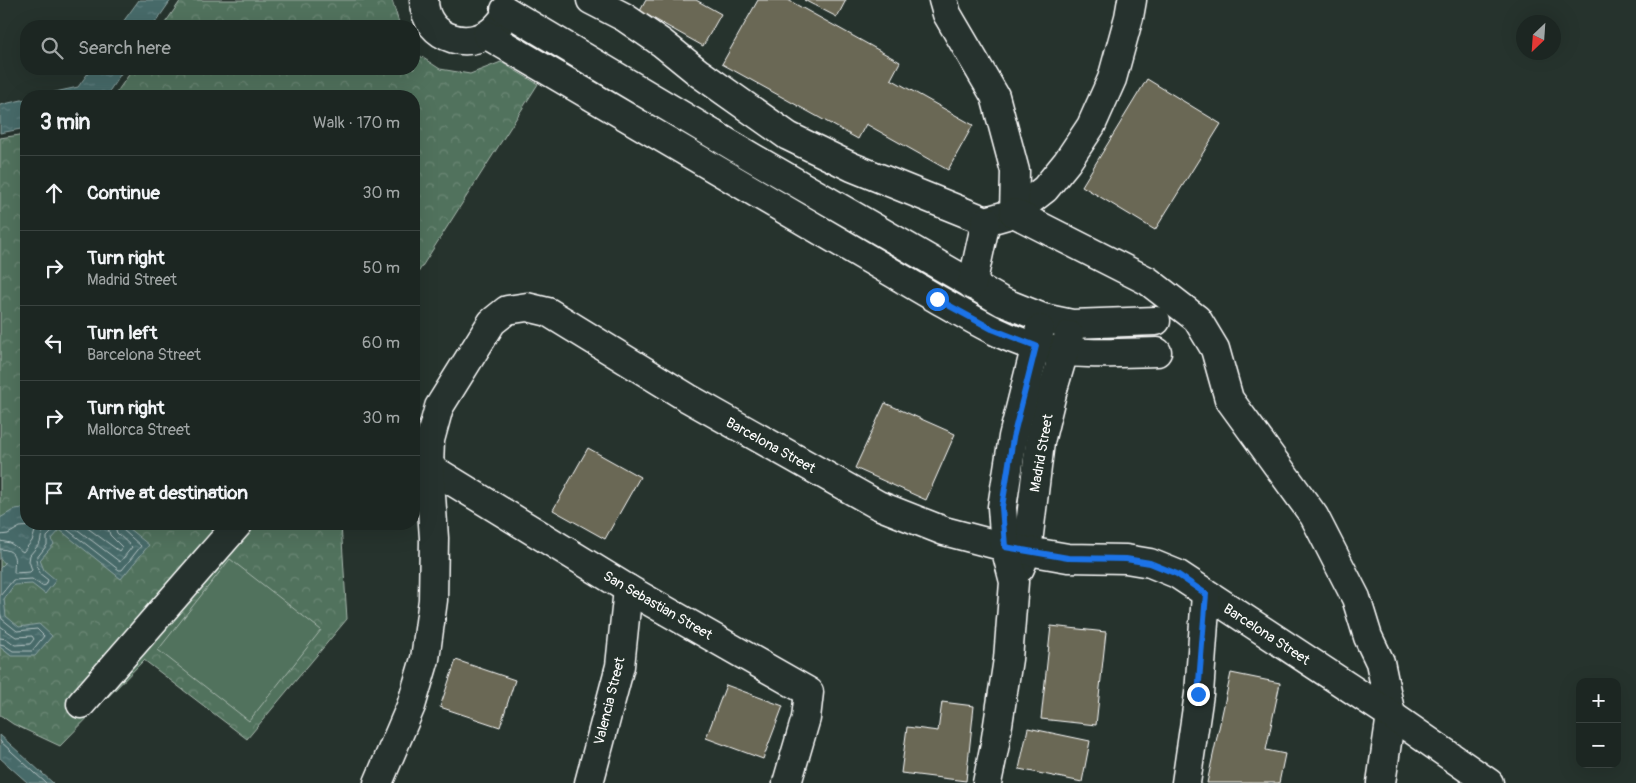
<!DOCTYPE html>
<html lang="en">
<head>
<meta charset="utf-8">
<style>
	:root { --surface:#1c2622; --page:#29322f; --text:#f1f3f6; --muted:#a0a5a5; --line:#3a4340 }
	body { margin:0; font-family:Pangolin,sans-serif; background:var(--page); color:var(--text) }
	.controls { position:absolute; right:15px; bottom:15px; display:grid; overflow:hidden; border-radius:10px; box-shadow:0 5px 20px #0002 }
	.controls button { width:45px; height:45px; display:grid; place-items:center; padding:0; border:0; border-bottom:1px solid var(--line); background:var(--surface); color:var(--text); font:25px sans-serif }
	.compass { position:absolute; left:1516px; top:15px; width:45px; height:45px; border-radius:50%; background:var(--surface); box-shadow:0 5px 20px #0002; rotate:205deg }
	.stop { position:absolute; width:15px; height:15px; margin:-11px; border:4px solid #1a73e8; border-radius:50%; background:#fff }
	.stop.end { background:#1a73e8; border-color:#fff; box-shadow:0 1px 5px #0008 }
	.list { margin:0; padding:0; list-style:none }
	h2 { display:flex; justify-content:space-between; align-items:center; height:65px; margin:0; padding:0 20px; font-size:21px }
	h2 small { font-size:16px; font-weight:400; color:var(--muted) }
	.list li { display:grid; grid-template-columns:32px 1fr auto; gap:15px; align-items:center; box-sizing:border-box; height:75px; padding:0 20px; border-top:1px solid var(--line) }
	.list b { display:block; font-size:19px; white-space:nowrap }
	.list p { margin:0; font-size:16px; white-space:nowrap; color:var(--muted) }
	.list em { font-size:16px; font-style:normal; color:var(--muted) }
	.icon { flex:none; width:28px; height:28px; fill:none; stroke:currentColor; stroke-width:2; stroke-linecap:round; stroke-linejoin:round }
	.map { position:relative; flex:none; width:1636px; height:783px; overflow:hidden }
	.search { position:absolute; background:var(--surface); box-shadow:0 5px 20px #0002; left:20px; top:20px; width:400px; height:55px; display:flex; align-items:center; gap:12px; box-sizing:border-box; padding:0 18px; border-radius:20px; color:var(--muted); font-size:19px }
	.panel { position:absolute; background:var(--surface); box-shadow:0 5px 20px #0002; left:20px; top:90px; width:400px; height:440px; border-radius:20px }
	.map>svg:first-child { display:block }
	.forest { fill:url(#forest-crowns); stroke:#a8b8ae }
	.pitch { fill:#51725d; stroke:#a8b8ae }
	.water { fill:url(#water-ripples); stroke:#90a6a5 }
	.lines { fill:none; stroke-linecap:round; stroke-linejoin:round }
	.shore { stroke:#b5c3c3; stroke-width:1 }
	.building { fill:#6a6854; stroke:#fff }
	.minor-casing { stroke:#fff; stroke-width:31 }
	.minor { stroke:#26332d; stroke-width:28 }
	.route { stroke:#1a73e8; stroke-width:6 }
	.labels { text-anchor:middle; stroke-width:5; stroke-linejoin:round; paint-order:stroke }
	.street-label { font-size:14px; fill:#fff; stroke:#26332d }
</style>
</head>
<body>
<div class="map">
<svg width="1636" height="783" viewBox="0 0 1636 783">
	<defs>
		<pattern id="forest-crowns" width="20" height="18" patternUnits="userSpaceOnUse" patternTransform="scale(1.25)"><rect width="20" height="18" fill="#51725d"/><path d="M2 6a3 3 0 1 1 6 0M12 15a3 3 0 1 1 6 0" fill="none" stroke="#6b8775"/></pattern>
		<pattern id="water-ripples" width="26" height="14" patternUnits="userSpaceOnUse" patternTransform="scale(1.25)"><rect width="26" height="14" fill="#466a69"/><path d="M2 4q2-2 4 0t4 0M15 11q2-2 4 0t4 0" fill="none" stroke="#628080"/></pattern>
	</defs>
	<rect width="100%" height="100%" fill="#26332d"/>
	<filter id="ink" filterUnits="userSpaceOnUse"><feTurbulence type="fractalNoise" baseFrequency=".02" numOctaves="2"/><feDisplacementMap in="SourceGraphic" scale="10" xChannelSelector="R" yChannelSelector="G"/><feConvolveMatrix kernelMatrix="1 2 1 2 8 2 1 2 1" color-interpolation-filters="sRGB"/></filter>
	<g filter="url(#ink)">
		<g class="forest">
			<polygon points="181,0 392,0 400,26 163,26"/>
			<polygon points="414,52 440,69 470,74 501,62 538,84 414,279 414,96 114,96 133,69 414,69"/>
			<polygon points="26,134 26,524 341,524 347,619 247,739 144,660 60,746 13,724 0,715 0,138"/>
		</g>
		<polygon class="pitch" points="230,559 321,630 249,721 158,650"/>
		<g class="water">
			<polygon points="139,0 171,0 153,26 120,26"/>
			<polygon points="91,69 124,69 106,96 37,96 78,87"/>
			<polygon points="26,99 26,128 0,133 0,105"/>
			<polygon points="23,508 26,509 26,524 123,524 149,545 121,579 60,530 51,540 54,544 40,560 44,570 56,580 45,594 32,584 14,585 4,599 6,616 19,627 39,624 52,636 35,656 11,656 0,647 0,568 5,563 0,559 0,518 15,509"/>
			<polygon points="0,735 53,783 28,783 0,758"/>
		</g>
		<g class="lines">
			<g class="shore">
				<polyline points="70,524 120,562 132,547 117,533 114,524"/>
				<polyline points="82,524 119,551 122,547 110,535 107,524"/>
				<polyline points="0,535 8,534 20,527 33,526 36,528 32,541 23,552 10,543 0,541"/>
				<path d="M0,549C19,550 14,561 14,573L30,572L32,570L29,561L30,555L40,543L42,533L50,524"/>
				<polyline points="0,596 13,580 32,579 42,586 46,585 48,580 39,573 36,559 47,545 47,537 59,525 64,527 119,570 122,570 141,546 122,529 121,524"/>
				<polyline points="0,612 2,619 17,631 37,629 44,636 32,651 13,651 4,645 0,644"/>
				<polyline points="0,626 16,637 32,636 34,639 30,644 15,645 7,639 0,638"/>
				<polyline points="0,741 46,783"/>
			</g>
		</g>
		<g class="building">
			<polygon points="646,0 696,0 721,14 703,46 640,11"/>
			<polygon points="758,0 788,0 900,62 891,79 973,125 948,170 866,124 858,139 722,64"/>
			<polygon points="804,0 846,0 837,17"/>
			<polygon points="1147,79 1221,124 1155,230 1082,186"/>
			<polygon points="885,403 955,434 926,500 855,468"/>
			<polygon points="588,448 640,477 605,539 553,510"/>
			<polygon points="1051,626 1106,632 1096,725 1041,719"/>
			<polygon points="456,660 515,680 500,727 440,707"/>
			<polygon points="1231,673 1280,683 1266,750 1285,754 1279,783 1207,783"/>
			<polygon points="726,685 783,706 763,759 706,738"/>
			<polygon points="942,702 974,706 966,781 901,773 907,727 938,731"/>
			<polygon points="1028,728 1090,741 1082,782 1019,769"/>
		</g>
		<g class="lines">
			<defs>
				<g id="minor">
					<path d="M424,0C424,41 476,54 500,23"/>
					<polyline points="591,0 624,17 662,43 699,73 788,136 852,167 986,221 1014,213 1045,189 1067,162 1091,126 1112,79 1129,17 1132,0"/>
					<polyline points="943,0 947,14 995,96 1015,171 1014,213"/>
					<polyline points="505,10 750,156 1003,302 1043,318 1072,324 1156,321"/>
					<path d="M487,35L937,299C968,316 1003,339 1038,347C1076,356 1117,353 1157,352"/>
					<polyline points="1014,213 1148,281 1197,319 1215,349 1229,399 1314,516 1356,598 1368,637 1380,662 1391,715 1381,783"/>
					<polyline points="972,285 986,221"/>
					<polyline points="429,467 628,589 809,692 806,718 787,783"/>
					<polyline points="1020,568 1027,551 1040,442 1053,389 1069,335"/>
					<polyline points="81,704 238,524"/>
					<polyline points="378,783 411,706 425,659 433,600 434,538 429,467 430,440 439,407 492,322 507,310 527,307 548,312 688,398 878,505 944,531 1005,547 1068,558 1126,559 1150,563 1177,574 1391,715 1489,783"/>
					<polyline points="589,783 620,666 628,589"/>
					<polyline points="987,783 995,744 1008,659 1014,582 1005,547 1002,507 1013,437 1040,329"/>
					<polyline points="1186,783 1199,694 1206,594"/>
				</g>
			</defs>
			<use href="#minor" class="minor-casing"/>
			<use href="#minor" class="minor"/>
		</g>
	</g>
	<g class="lines" filter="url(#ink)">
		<polyline class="route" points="937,299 992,329 1036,346 1013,438 1002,507 1005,547 1068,558 1126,559 1150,563 1177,574 1206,594 1198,694"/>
	</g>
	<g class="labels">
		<g class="street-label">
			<text transform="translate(771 445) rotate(29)" y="5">Barcelona Street</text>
			<text transform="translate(1041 453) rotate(-80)" y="5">Madrid Street</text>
			<text transform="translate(658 605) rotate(30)" y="5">San Sebastian Street</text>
			<text transform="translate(1267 634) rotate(33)" y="5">Barcelona Street</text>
			<text transform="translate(609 701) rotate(-76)" y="5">Valencia Street</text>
		</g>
	</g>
</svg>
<div class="controls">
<button>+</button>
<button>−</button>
</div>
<svg class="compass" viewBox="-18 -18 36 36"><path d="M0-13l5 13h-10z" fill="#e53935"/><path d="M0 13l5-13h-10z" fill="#a0a5a5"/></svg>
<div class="stop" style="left:937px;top:299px"></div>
<div class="stop end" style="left:1198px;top:694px"></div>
<div class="search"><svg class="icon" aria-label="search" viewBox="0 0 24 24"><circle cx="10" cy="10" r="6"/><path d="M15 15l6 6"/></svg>Search here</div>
<section class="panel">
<h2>3 min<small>Walk · 170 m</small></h2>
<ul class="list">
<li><svg class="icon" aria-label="ahead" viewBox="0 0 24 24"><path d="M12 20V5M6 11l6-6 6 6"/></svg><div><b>Continue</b></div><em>30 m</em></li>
<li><svg class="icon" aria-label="right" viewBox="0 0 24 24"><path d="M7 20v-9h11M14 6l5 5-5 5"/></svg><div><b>Turn right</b><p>Madrid Street</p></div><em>50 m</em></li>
<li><svg class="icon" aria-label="left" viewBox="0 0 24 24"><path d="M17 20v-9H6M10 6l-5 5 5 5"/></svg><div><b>Turn left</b><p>Barcelona Street</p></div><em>60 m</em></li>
<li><svg class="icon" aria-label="right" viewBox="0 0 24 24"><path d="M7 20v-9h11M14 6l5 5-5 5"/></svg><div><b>Turn right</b><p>Mallorca Street</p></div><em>30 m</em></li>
<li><svg class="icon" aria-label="arrive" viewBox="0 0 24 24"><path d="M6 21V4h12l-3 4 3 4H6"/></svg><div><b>Arrive at destination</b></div></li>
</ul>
</section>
</div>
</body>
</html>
